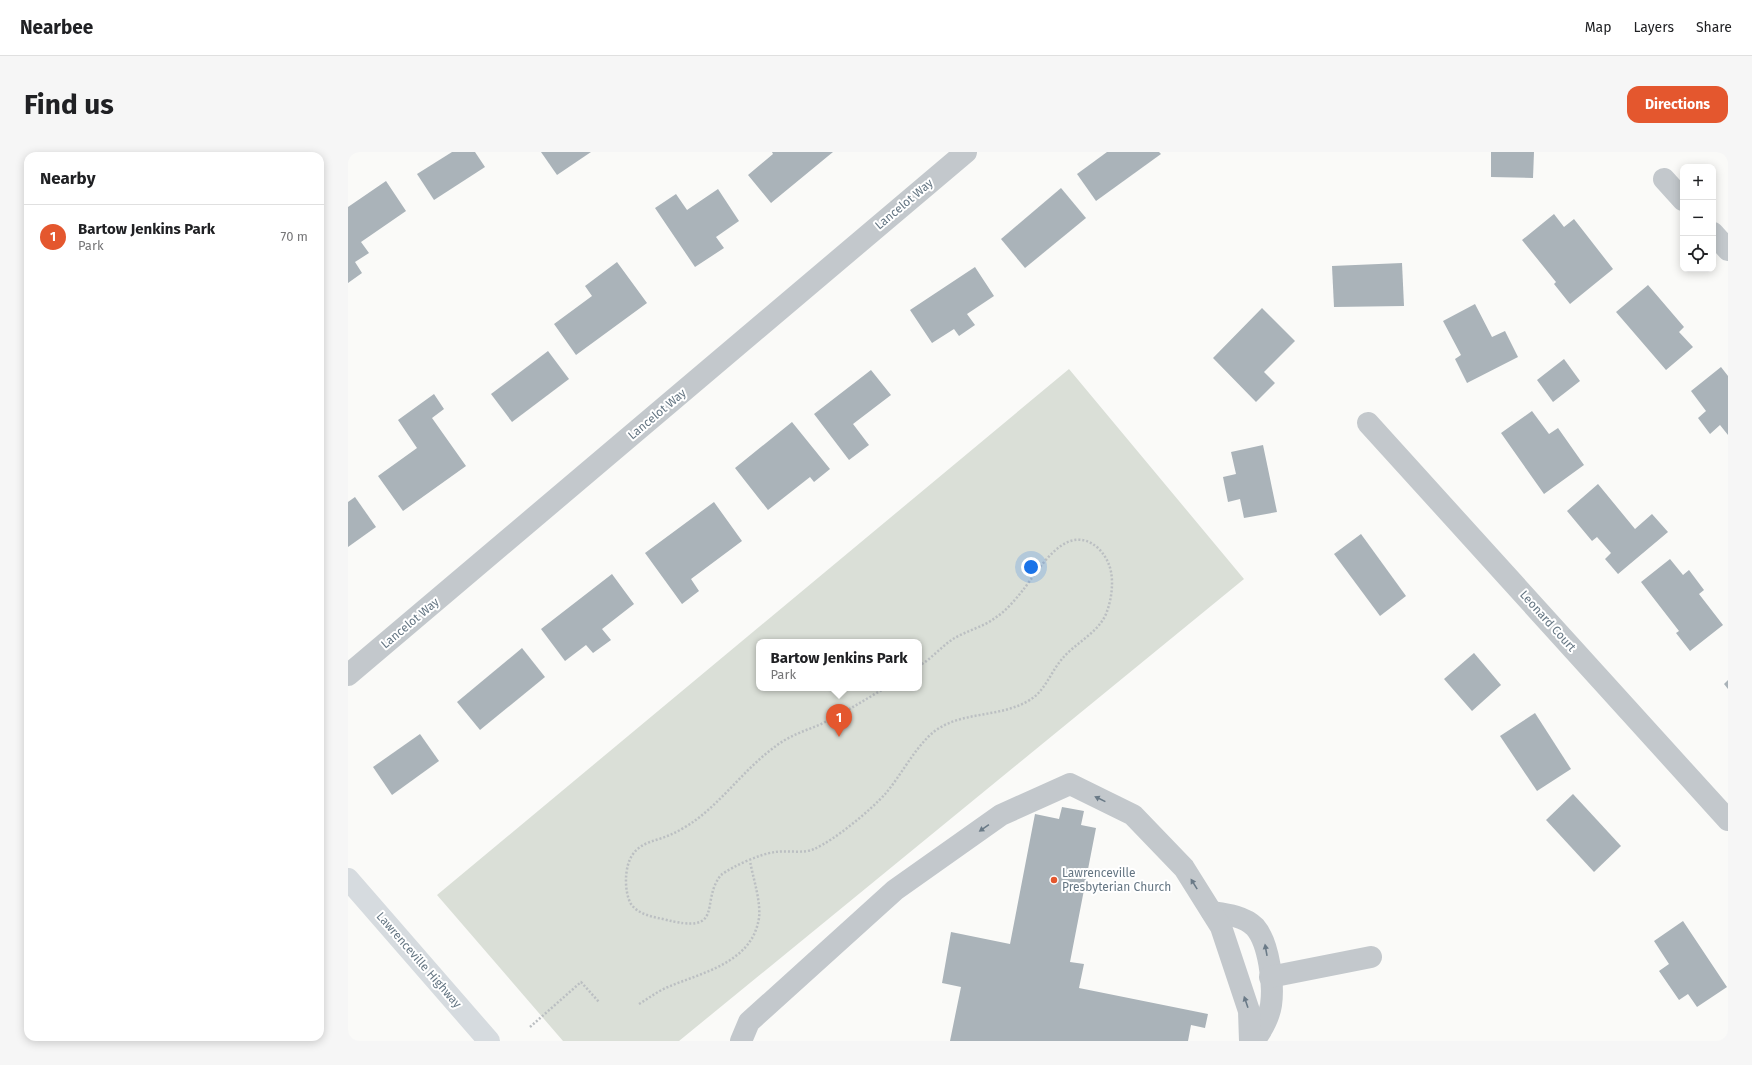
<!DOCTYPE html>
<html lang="en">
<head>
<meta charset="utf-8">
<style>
	:root { --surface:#fff; --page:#f6f6f6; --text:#202124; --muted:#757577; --line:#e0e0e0; --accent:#e4572e }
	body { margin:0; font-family:"Fira Sans",sans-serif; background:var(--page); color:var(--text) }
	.controls { position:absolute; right:12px; top:12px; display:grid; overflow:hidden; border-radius:8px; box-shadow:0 2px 10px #0003 }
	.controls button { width:36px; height:36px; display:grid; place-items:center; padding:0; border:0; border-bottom:1px solid var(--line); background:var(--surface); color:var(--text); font:20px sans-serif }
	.you { position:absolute; left:683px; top:415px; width:14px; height:14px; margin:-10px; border:3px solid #fff; border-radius:50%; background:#1a73e8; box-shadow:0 0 0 6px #1a73e833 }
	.badge { display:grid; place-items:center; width:26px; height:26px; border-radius:50%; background:var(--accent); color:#fff; font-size:13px; font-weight:700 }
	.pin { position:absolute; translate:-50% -33px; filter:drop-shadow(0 1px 2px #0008) }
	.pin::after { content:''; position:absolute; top:21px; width:14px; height:12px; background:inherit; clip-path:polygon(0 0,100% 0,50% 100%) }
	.popup { position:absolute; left:408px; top:487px; width:166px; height:52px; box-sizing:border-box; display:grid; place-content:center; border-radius:8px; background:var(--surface); filter:drop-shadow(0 1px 3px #0005); font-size:13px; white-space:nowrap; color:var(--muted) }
	.popup b { font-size:15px; color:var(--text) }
	.popup::after { content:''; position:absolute; left:50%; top:100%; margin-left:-8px; border:8px solid transparent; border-top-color:var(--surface) }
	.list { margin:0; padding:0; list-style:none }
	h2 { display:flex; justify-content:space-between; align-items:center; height:52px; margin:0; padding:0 16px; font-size:17px }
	h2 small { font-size:13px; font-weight:400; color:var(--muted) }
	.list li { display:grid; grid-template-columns:26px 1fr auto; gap:12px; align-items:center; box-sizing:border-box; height:64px; padding:0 16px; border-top:1px solid var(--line) }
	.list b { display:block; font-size:15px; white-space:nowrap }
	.list p { margin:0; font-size:13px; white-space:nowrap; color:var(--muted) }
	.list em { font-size:13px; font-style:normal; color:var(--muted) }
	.icon { flex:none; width:22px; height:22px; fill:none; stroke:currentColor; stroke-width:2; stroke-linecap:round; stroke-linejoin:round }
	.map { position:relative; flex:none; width:1380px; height:889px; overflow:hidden; border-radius:12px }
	header { display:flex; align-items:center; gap:24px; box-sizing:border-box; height:56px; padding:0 20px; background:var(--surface); border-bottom:1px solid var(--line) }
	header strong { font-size:19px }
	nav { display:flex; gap:22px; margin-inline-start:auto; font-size:14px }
	.intro { display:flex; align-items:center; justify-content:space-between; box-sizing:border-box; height:96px; padding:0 24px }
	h1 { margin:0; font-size:28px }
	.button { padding:10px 18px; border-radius:12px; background:var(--accent); color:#fff; font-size:14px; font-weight:700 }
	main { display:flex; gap:24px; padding:0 24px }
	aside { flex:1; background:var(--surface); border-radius:12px; box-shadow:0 2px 10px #0003 }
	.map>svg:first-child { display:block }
	.green { fill:#dadfd7; fill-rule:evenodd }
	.building { fill:#aab3b9 }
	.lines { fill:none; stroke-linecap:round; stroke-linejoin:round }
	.path { stroke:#bbbfc2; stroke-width:2.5; stroke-dasharray:2 2; stroke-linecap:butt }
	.minor { stroke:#c3c8cc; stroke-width:22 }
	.major { stroke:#d6dbdf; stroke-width:22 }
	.oneway { fill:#6a7a87 }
	.poi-dot { fill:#e4572e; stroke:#fff; stroke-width:1.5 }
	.labels { text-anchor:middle; stroke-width:4; stroke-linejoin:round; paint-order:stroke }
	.street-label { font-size:12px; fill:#657683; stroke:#fff }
	.poi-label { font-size:12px; fill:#657683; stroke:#fff; text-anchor:start }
</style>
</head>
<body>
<header>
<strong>Nearbee</strong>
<nav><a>Map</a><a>Layers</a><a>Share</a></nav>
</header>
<div class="intro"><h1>Find us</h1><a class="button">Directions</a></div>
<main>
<aside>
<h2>Nearby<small></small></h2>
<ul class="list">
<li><span class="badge">1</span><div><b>Bartow Jenkins Park</b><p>Park</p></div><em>70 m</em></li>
</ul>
</aside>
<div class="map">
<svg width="1380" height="889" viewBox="0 0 1380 889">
	<rect width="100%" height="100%" fill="#fafaf8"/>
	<path class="green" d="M721,217L896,427L331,889H215L89,743ZM411,490H571V536H411Z"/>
	<g class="building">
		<polygon points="104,0 127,0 137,15 86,48 69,22"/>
		<polygon points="193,0 243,0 209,23"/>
		<polygon points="424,0 485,0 423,51 400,23 425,2"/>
		<polygon points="759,0 811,0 813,2 748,49 729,22"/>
		<polygon points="1143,0 1186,0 1185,26 1143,25"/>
		<polygon points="38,29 58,59 13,90 21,101 7,110 14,121 0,131 0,55"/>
		<polygon points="713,36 738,66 677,116 653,87"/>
		<polygon points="370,37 391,69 368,85 376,96 347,115 307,56 328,42 339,58"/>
		<polygon points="1206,62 1216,75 1226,67 1265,117 1222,152 1206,132 1208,130 1174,88"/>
		<polygon points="269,110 299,151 228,203 206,172 244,144 237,134"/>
		<polygon points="1054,111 1056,154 986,155 984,114"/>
		<polygon points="627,115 646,144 619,162 627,173 611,184 606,177 584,191 562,158"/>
		<polygon points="1300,133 1336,175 1331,180 1345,195 1318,218 1268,160"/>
		<polygon points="1127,152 1144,185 1157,179 1170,205 1119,231 1107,207 1113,203 1095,169"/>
		<polygon points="914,156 947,189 916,220 927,231 908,250 865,206"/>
		<polygon points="200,199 221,227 164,270 143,242"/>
		<polygon points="1216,207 1232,229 1205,250 1189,228"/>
		<polygon points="1373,215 1380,224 1380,283 1372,273 1362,282 1350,266 1358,259 1343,239"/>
		<polygon points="523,218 543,243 505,272 521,293 501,308 466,262"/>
		<polygon points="86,242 96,257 84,266 118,314 55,359 30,324 69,296 50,268"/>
		<polygon points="1184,259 1201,282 1210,276 1236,313 1196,342 1153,281"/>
		<polygon points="444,270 482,317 466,330 462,325 420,358 387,316"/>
		<polygon points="915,293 929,360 896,366 892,347 880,350 875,325 888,322 883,300"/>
		<polygon points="1250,332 1287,377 1304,362 1320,380 1270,422 1257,407 1263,401 1249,385 1244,389 1219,359"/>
		<polygon points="7,345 28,375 0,395 0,350"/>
		<polygon points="366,350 394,389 343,427 351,439 334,452 297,401"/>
		<polygon points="1013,382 1058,444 1032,464 986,402"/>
		<polygon points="1322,407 1335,423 1341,418 1356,438 1351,442 1375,473 1342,499 1328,481 1331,479 1293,430"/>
		<polygon points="264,422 286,452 254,477 263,488 245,501 238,493 217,509 193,477"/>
		<polygon points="174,496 197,525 132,578 109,550"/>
		<polygon points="1126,501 1153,533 1124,559 1096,527"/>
		<polygon points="1380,528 1380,537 1376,532"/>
		<polygon points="1187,561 1223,617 1189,639 1152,584"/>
		<polygon points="72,582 91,609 44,643 25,615"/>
		<polygon points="1225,642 1273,694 1246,720 1198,668"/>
		<polygon points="714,655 736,659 733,673 748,676 722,810 736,812 731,836 860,862 857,876 843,873 840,889 602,889 613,835 594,831 603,780 662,792 687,662 711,667"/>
		<polygon points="1335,769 1379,835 1349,855 1340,842 1331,848 1311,819 1321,812 1306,789"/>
	</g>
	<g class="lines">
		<g class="path">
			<path d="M537,536C515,549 494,562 471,573C456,579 441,584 428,594C397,616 376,648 345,670C339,674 331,679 324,682C310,689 294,689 285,702C276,714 276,740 283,752C290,762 304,765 315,767C379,784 351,750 373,723C385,714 412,702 427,700C440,698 455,702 466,697C487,688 523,658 538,641C553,623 564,601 581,584C608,558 649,567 680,549C697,540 702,521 714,507C727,491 750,481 758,462C762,452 764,441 764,431C764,417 760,406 750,396C718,368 691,418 675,438C667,448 658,459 647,466C635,475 618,479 605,487C593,495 583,507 571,514"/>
			<path d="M291,852C301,846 310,839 320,835C355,820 404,811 411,766C413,749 405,726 402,709"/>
			<polyline points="182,875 233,830 251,850"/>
		</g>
		<g class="minor">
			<polyline points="1316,27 1335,48"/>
			<polyline points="1365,81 1380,98"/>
			<polyline points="1020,271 1380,668"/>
			<polyline points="0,523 618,0"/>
			<path d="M864,760C878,762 896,764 907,775C921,791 926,832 923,853C921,866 914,878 906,889"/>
			<polyline points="922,825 1023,805"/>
			<polyline points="393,889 401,870 547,738 653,663 722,632 785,663 836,716 873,775 901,859 902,889"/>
		</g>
		<polyline class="major" points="0,727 141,889"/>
	</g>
	<defs><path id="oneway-solid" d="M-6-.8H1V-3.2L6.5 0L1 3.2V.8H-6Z"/></defs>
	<g class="oneway">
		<use href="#oneway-solid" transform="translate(752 647) rotate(-154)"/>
		<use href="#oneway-solid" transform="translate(636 676) rotate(145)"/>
		<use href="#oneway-solid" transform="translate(846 732) rotate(-122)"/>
		<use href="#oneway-solid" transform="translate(918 798) rotate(-100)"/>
		<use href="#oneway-solid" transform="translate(898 850) rotate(-109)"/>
	</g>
	<circle class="poi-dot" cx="706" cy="728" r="4"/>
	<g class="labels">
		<g class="street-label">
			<text transform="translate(556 52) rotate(-40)" y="4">Lancelot Way</text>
			<text transform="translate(309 262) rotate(-40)" y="4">Lancelot Way</text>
			<text transform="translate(1200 469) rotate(48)" y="4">Leonard Court</text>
			<text transform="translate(62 471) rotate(-40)" y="4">Lancelot Way</text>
			<text transform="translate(71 808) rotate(49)" y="4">Lawrenceville Highway</text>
		</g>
		<g class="poi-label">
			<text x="714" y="725">Lawrenceville<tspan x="714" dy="14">Presbyterian Church</tspan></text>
		</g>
	</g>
</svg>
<div class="controls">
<button>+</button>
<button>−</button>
<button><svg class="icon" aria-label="locate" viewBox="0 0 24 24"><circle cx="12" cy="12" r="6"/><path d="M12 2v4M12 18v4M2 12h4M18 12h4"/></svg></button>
</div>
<div class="you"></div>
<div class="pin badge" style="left:491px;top:585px">1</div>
<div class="popup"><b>Bartow Jenkins Park</b>Park</div>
</div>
</main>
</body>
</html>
